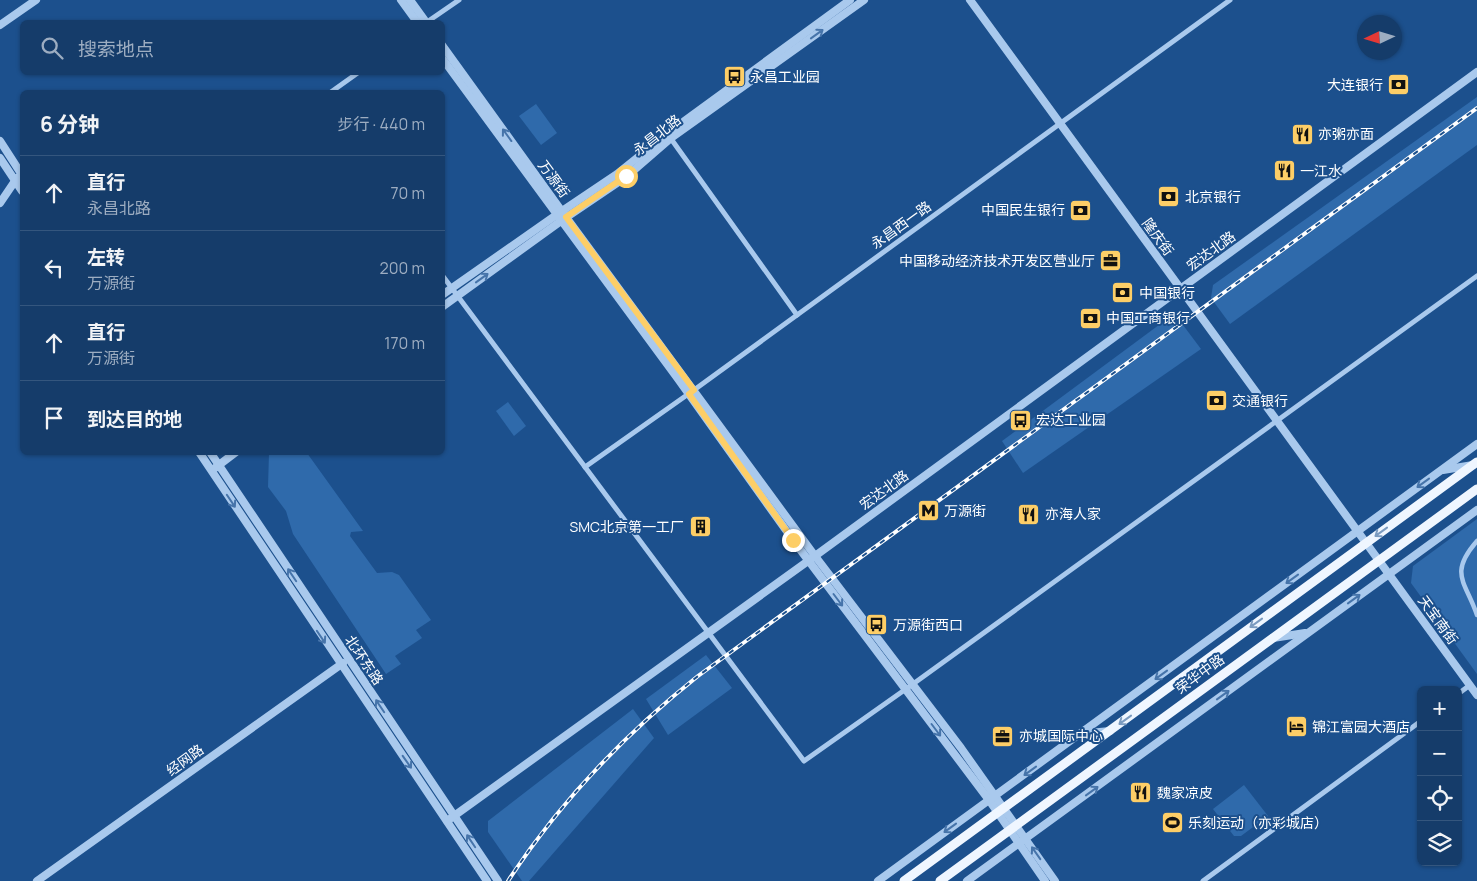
<!DOCTYPE html>
<html lang="zh">
<head>
<meta charset="utf-8">
<style>
	:root { --surface:#153c6a; --page:#1e4370; --text:#f1f3f6; --muted:#9dadc1; --line:#34567e }
	body { margin:0; font-family:Manrope,"Noto Sans SC",sans-serif; background:var(--page); color:var(--text) }
	.controls { position:absolute; right:15px; bottom:15px; display:grid; overflow:hidden; border-radius:8px; box-shadow:0 1px 4px #0004 }
	.controls button { width:45px; height:45px; display:grid; place-items:center; padding:0; border:0; border-bottom:1px solid var(--line); background:var(--surface); color:var(--text); font:25px sans-serif }
	.compass { position:absolute; left:1357px; top:15px; width:45px; height:45px; border-radius:50%; background:var(--surface); box-shadow:0 1px 4px #0004; rotate:266deg }
	.stop { position:absolute; width:15px; height:15px; margin:-11px; border:4px solid #fdce67; border-radius:50%; background:#fff }
	.stop.end { background:#fdce67; border-color:#fff; box-shadow:0 1px 5px #0008 }
	.list { margin:0; padding:0; list-style:none }
	h2 { display:flex; justify-content:space-between; align-items:center; height:65px; margin:0; padding:0 20px; font-size:21px }
	h2 small { font-size:16px; font-weight:400; color:var(--muted) }
	.list li { display:grid; grid-template-columns:32px 1fr auto; gap:15px; align-items:center; box-sizing:border-box; height:75px; padding:0 20px; border-top:1px solid var(--line) }
	.list b { display:block; font-size:19px; white-space:nowrap }
	.list p { margin:0; font-size:16px; white-space:nowrap; color:var(--muted) }
	.list em { font-size:16px; font-style:normal; color:var(--muted) }
	.icon { flex:none; width:28px; height:28px; fill:none; stroke:currentColor; stroke-width:2; stroke-linecap:round; stroke-linejoin:round }
	.map { position:relative; flex:none; width:1477px; height:881px; overflow:hidden }
	.search { position:absolute; background:var(--surface); box-shadow:0 1px 4px #0004; left:20px; top:20px; width:425px; height:55px; display:flex; align-items:center; gap:12px; box-sizing:border-box; padding:0 18px; border-radius:8px; color:var(--muted); font-size:19px }
	.panel { position:absolute; background:var(--surface); box-shadow:0 1px 4px #0004; left:20px; top:90px; width:425px; height:365px; border-radius:8px }
	.map>svg:first-child { display:block }
	.green { fill:#2f6aab }
	.lines { fill:none; stroke-linecap:round; stroke-linejoin:round }
	.pedestrian { stroke:#a9c9ed; stroke-width:4.5 }
	.minor { stroke:#a9c9ed; stroke-width:5 }
	.tertiary { stroke:#a9c9ed; stroke-width:8 }
	.primary { stroke:#eff6ff; stroke-width:9 }
	.rail-casing { stroke:#fff; stroke-width:4 }
	.rail { stroke:#1c508d; stroke-width:2; stroke-dasharray:5.5; stroke-linecap:butt }
	.oneway { stroke:#4674aa }
	.oneway2 { stroke:#7b9bc0 }
	.route { stroke:#fdce67; stroke-width:6 }
	.labels { text-anchor:middle; stroke-width:4; stroke-linejoin:round; paint-order:stroke }
	.poi-label { font-size:14px; fill:#fff; stroke:#1c508d; text-anchor:start }
	.street-label { font-size:14px; fill:#fff; stroke:#1c508d }
</style>
</head>
<body>
<div class="map">
<svg width="1477" height="881" viewBox="0 0 1477 881">
	<rect width="100%" height="100%" fill="#1c508d"/>
	<g class="green">
		<polygon points="1477,97 1477,145 1230,324 1211,298 1213,285"/>
		<polygon points="536,104 557,133 541,145 519,116"/>
		<polygon points="1167,319 1180,321 1201,349 1023,473 1002,441"/>
		<polygon points="508,402 526,426 514,436 496,411"/>
		<polygon points="269,453 307,453 363,531 351,532 350,536 377,573 392,572 399,575 431,620 416,630 422,638 395,656 401,664 386,674 293,534 286,511 268,487"/>
		<polygon points="1477,519 1477,674 1411,583 1413,566"/>
		<polygon points="706,655 732,688 668,735 646,699"/>
		<polygon points="633,709 654,738 529,881 522,881 488,832 488,821"/>
		<polygon points="1244,785 1268,816 1241,836 1234,836 1213,809"/>
	</g>
	<g class="lines">
		<path class="pedestrian" d="M1477,541C1448,574 1466,582 1477,615"/>
		<g class="minor">
			<polyline points="427,22 459,0"/>
			<polyline points="331,92 359,72"/>
			<polyline points="669,136 797,315"/>
			<polyline points="442,275 804,761 913,684 1477,276"/>
			<polyline points="585,467 694,390 1230,0"/>
			<polyline points="1458,694 1470,685"/>
			<polyline points="1203,881 1421,721"/>
		</g>
		<g class="tertiary">
			<polyline points="401,0 417,22"/>
			<polyline points="410,0 426,22"/>
			<polyline points="970,0 1477,695"/>
			<polyline points="0,25 36,0"/>
			<polyline points="442,45 566,217 815,556 961,748 1055,881"/>
			<polyline points="442,58 678,379 793,540 989,800 1045,881"/>
			<polyline points="0,141 22,175"/>
			<polyline points="0,158 22,191"/>
			<polyline points="0,203 17,178"/>
			<polyline points="442,295 562,211 617,174 668,133 850,0"/>
			<polyline points="442,307 561,221 626,177 671,138 864,0"/>
			<polyline points="199,452 487,881"/>
			<polyline points="210,452 498,881"/>
			<polyline points="215,468 236,452"/>
			<polyline points="1443,470 1473,465"/>
			<polyline points="1273,638 1305,633"/>
			<polyline points="1079,734 1110,731"/>
			<polyline points="447,821 815,556 1477,72"/>
			<polyline points="37,881 343,663"/>
			<polyline points="878,881 1477,444"/>
			<polyline points="967,881 1477,510"/>
		</g>
		<g class="primary">
			<polyline points="904,881 1477,462"/>
			<polyline points="940,881 1477,489"/>
		</g>
		<defs>
			<path id="rail" d="M508,881C559,803 625,734 698,676L1477,108"/>
		</defs>
		<use href="#rail" class="rail-casing"/>
		<use href="#rail" class="rail"/>
	</g>
	<defs><path id="oneway-shaft" d="M-6 0H5M1.5-3L5.5 0L1.5 3" fill="none" stroke-width="1.6" stroke-linecap="round" stroke-linejoin="round" transform="scale(1.25)"/></defs>
	<g class="oneway">
		<use href="#oneway-shaft" transform="translate(817 34) rotate(-36)"/>
		<use href="#oneway-shaft" transform="translate(507 135) rotate(-126)"/>
		<use href="#oneway-shaft" transform="translate(482 278) rotate(-36)"/>
		<use href="#oneway-shaft" transform="translate(1423 483) rotate(144)"/>
		<use href="#oneway-shaft" transform="translate(231 501) rotate(56)"/>
		<use href="#oneway-shaft" transform="translate(292 575) rotate(-124)"/>
		<use href="#oneway-shaft" transform="translate(1292 579) rotate(144)"/>
		<use href="#oneway-shaft" transform="translate(1354 599) rotate(-36)"/>
		<use href="#oneway-shaft" transform="translate(838 600) rotate(53)"/>
		<use href="#oneway-shaft" transform="translate(321 637) rotate(56)"/>
		<use href="#oneway-shaft" transform="translate(1161 675) rotate(144)"/>
		<use href="#oneway-shaft" transform="translate(1223 695) rotate(-36)"/>
		<use href="#oneway-shaft" transform="translate(380 706) rotate(-124)"/>
		<use href="#oneway-shaft" transform="translate(936 730) rotate(53)"/>
		<use href="#oneway-shaft" transform="translate(407 762) rotate(55)"/>
		<use href="#oneway-shaft" transform="translate(1030 771) rotate(144)"/>
		<use href="#oneway-shaft" transform="translate(1092 791) rotate(-36)"/>
		<use href="#oneway-shaft" transform="translate(950 828) rotate(144)"/>
		<use href="#oneway-shaft" transform="translate(471 841) rotate(-124)"/>
		<use href="#oneway-shaft" transform="translate(1036 853) rotate(-125)"/>
	</g>
	<g class="oneway2">
		<use href="#oneway-shaft" transform="translate(1381 532) rotate(144)"/>
		<use href="#oneway-shaft" transform="translate(1256 623) rotate(144)"/>
		<use href="#oneway-shaft" transform="translate(1125 720) rotate(144)"/>
	</g>
	<g class="lines">
		<polyline class="route" points="626,176 566,217 694,390 689,394 793,540"/>
	</g>
	<defs>
		<symbol id="bus-square" viewBox="-11 -11 22 22"><rect x="-9" y="-9" width="18" height="18" rx="4" fill="#fdce67" stroke="#1c508d"/><path d="M-5-6H5V4H4V6H2V4H-2V6H-4V4H-5ZM-3.5-4V0h7V-4ZM-3.5 1.2v1.5H-2V1.2ZM2 1.2v1.5H3.5V1.2Z" fill="#111"/></symbol>
		<symbol id="bank-square" viewBox="-11 -11 22 22"><rect x="-9" y="-9" width="18" height="18" rx="4" fill="#fdce67" stroke="#1c508d"/><path d="M-6-4H6V4H-6ZM0-2.3a2.3 2.3 0 1 0 0 4.6a2.3 2.3 0 1 0 0-4.6Z" fill="#111"/></symbol>
		<symbol id="restaurant-square" viewBox="-11 -11 22 22"><rect x="-9" y="-9" width="18" height="18" rx="4" fill="#fdce67" stroke="#1c508d"/><path d="M-5-6h1v4h1v-4h1v4h1v-4h1v5L-1.5 .5V6h-2V.5L-5-1ZM5-6V6H3V1.5H1.5Q1.5-4 5-6Z" fill="#111"/></symbol>
		<symbol id="office-square" viewBox="-11 -11 22 22"><rect x="-9" y="-9" width="18" height="18" rx="4" fill="#fdce67" stroke="#1c508d"/><path d="M-6-3h4V-5.5h4V-3h4V5H-6ZM-1-4.5V-3h2v-1.5ZM-6 0V1H6V0Z" fill="#111"/></symbol>
		<symbol id="metro-square" viewBox="-11 -11 22 22"><rect x="-9" y="-9" width="18" height="18" rx="4" fill="#fdce67" stroke="#1c508d"/><path d="M-5.5 5V-5H-3L0 0L3-5H5.5V5H3V-.5L0 4L-3-.5V5Z" fill="#111"/></symbol>
		<symbol id="building-square" viewBox="-11 -11 22 22"><rect x="-9" y="-9" width="18" height="18" rx="4" fill="#fdce67" stroke="#1c508d"/><path d="M-4-6H4V6H1V3H-1V6H-4ZM-2.5-4.3h1.7v1.8h-1.7ZM.8-4.3h1.7v1.8H.8ZM-2.5-1h1.7V.8h-1.7ZM.8-1h1.7V.8H.8Z" fill="#111"/></symbol>
		<symbol id="hotel-square" viewBox="-11 -11 22 22"><rect x="-9" y="-9" width="18" height="18" rx="4" fill="#fdce67" stroke="#1c508d"/><path d="M-6-4.5h1.5V1H6V5H4.5V3h-9V5H-6ZM-4 0a1.8 1.8 0 1 1 3.6 0ZM.5 0V-2.5h3Q6-2.5 6 0Z" fill="#111"/></symbol>
		<symbol id="stadium-square" viewBox="-11 -11 22 22"><rect x="-9" y="-9" width="18" height="18" rx="4" fill="#fdce67" stroke="#1c508d"/><path d="M0-5a6.5 5 0 1 0 0 10a6.5 5 0 1 0 0-10ZM-3.5-1.8h7v3.6h-7Z" fill="#111"/></symbol>
	</defs>
	<g fill-rule="evenodd">
		<use href="#bus-square" x="722" y="64" width="25" height="25"/>
		<use href="#bank-square" x="1386" y="72" width="25" height="25"/>
		<use href="#restaurant-square" x="1290" y="122" width="25" height="25"/>
		<use href="#restaurant-square" x="1272" y="158" width="25" height="25"/>
		<use href="#bank-square" x="1156" y="184" width="25" height="25"/>
		<use href="#bank-square" x="1068" y="198" width="25" height="25"/>
		<use href="#office-square" x="1098" y="248" width="25" height="25"/>
		<use href="#bank-square" x="1110" y="280" width="25" height="25"/>
		<use href="#bank-square" x="1078" y="306" width="25" height="25"/>
		<use href="#bank-square" x="1204" y="388" width="25" height="25"/>
		<use href="#bus-square" x="1008" y="408" width="25" height="25"/>
		<use href="#metro-square" x="916" y="498" width="25" height="25"/>
		<use href="#restaurant-square" x="1016" y="502" width="25" height="25"/>
		<use href="#building-square" x="688" y="514" width="25" height="25"/>
		<use href="#bus-square" x="864" y="612" width="25" height="25"/>
		<use href="#hotel-square" x="1284" y="714" width="25" height="25"/>
		<use href="#office-square" x="990" y="724" width="25" height="25"/>
		<use href="#restaurant-square" x="1128" y="780" width="25" height="25"/>
		<use href="#stadium-square" x="1160" y="810" width="25" height="25"/>
	</g>
	<g class="labels">
		<g class="poi-label">
			<text x="750" y="82">永昌工业园</text>
			<text x="1383" y="90" text-anchor="end">大连银行</text>
			<text x="1318" y="139">亦粥亦面</text>
			<text x="1300" y="176">一江水</text>
			<text x="1185" y="202">北京银行</text>
			<text x="1065" y="215" text-anchor="end">中国民生银行</text>
			<text x="1095" y="266" text-anchor="end">中国移动经济技术开发区营业厅</text>
			<text x="1139" y="298">中国银行</text>
			<text x="1106" y="323">中国工商银行</text>
			<text x="1232" y="406">交通银行</text>
			<text x="1036" y="425">宏达工业园</text>
			<text x="944" y="516">万源街</text>
			<text x="1045" y="519">亦海人家</text>
			<text x="684" y="532" text-anchor="end">SMC北京第一工厂</text>
			<text x="893" y="630">万源街西口</text>
			<text x="1312" y="732">锦江富园大酒店</text>
			<text x="1019" y="741">亦城国际中心</text>
			<text x="1157" y="798">魏家凉皮</text>
			<text x="1188" y="828">乐刻运动（亦彩城店）</text>
		</g>
		<g class="street-label">
			<text transform="translate(657 135) rotate(-38)" y="5">永昌北路</text>
			<text transform="translate(554 179) rotate(54)" y="5">万源街</text>
			<text transform="translate(901 225) rotate(-36)" y="5">永昌西一路</text>
			<text transform="translate(1158 237) rotate(54)" y="5">隆庆街</text>
			<text transform="translate(1211 251) rotate(-36)" y="5">宏达北路</text>
			<text transform="translate(884 490) rotate(-36)" y="5">宏达北路</text>
			<text transform="translate(1438 620) rotate(54)" y="5">天宝南街</text>
			<text transform="translate(364 660) rotate(56)" y="5">北环东路</text>
			<text transform="translate(1200 674) rotate(-36)" y="5">荣华中路</text>
			<text transform="translate(185 760) rotate(-36)" y="5">经网路</text>
		</g>
	</g>
</svg>
<div class="controls">
<button>+</button>
<button>−</button>
<button><svg class="icon" aria-label="locate" viewBox="0 0 24 24"><circle cx="12" cy="12" r="6"/><path d="M12 2v4M12 18v4M2 12h4M18 12h4"/></svg></button>
<button><svg class="icon" aria-label="layers" viewBox="0 0 24 24"><path d="M12 4l9 5-9 5-9-5zM3 14l9 5 9-5"/></svg></button>
</div>
<svg class="compass" viewBox="-18 -18 36 36"><path d="M0-13l5 13h-10z" fill="#e53935"/><path d="M0 13l5-13h-10z" fill="#9dadc1"/></svg>
<div class="stop" style="left:626px;top:176px"></div>
<div class="stop end" style="left:793px;top:540px"></div>
<div class="search"><svg class="icon" aria-label="search" viewBox="0 0 24 24"><circle cx="10" cy="10" r="6"/><path d="M15 15l6 6"/></svg>搜索地点</div>
<section class="panel">
<h2>6 分钟<small>步行 · 440 m</small></h2>
<ul class="list">
<li><svg class="icon" aria-label="ahead" viewBox="0 0 24 24"><path d="M12 20V5M6 11l6-6 6 6"/></svg><div><b>直行</b><p>永昌北路</p></div><em>70 m</em></li>
<li><svg class="icon" aria-label="left" viewBox="0 0 24 24"><path d="M17 20v-9H6M10 6l-5 5 5 5"/></svg><div><b>左转</b><p>万源街</p></div><em>200 m</em></li>
<li><svg class="icon" aria-label="ahead" viewBox="0 0 24 24"><path d="M12 20V5M6 11l6-6 6 6"/></svg><div><b>直行</b><p>万源街</p></div><em>170 m</em></li>
<li><svg class="icon" aria-label="arrive" viewBox="0 0 24 24"><path d="M6 21V4h12l-3 4 3 4H6"/></svg><div><b>到达目的地</b></div></li>
</ul>
</section>
</div>
</body>
</html>
